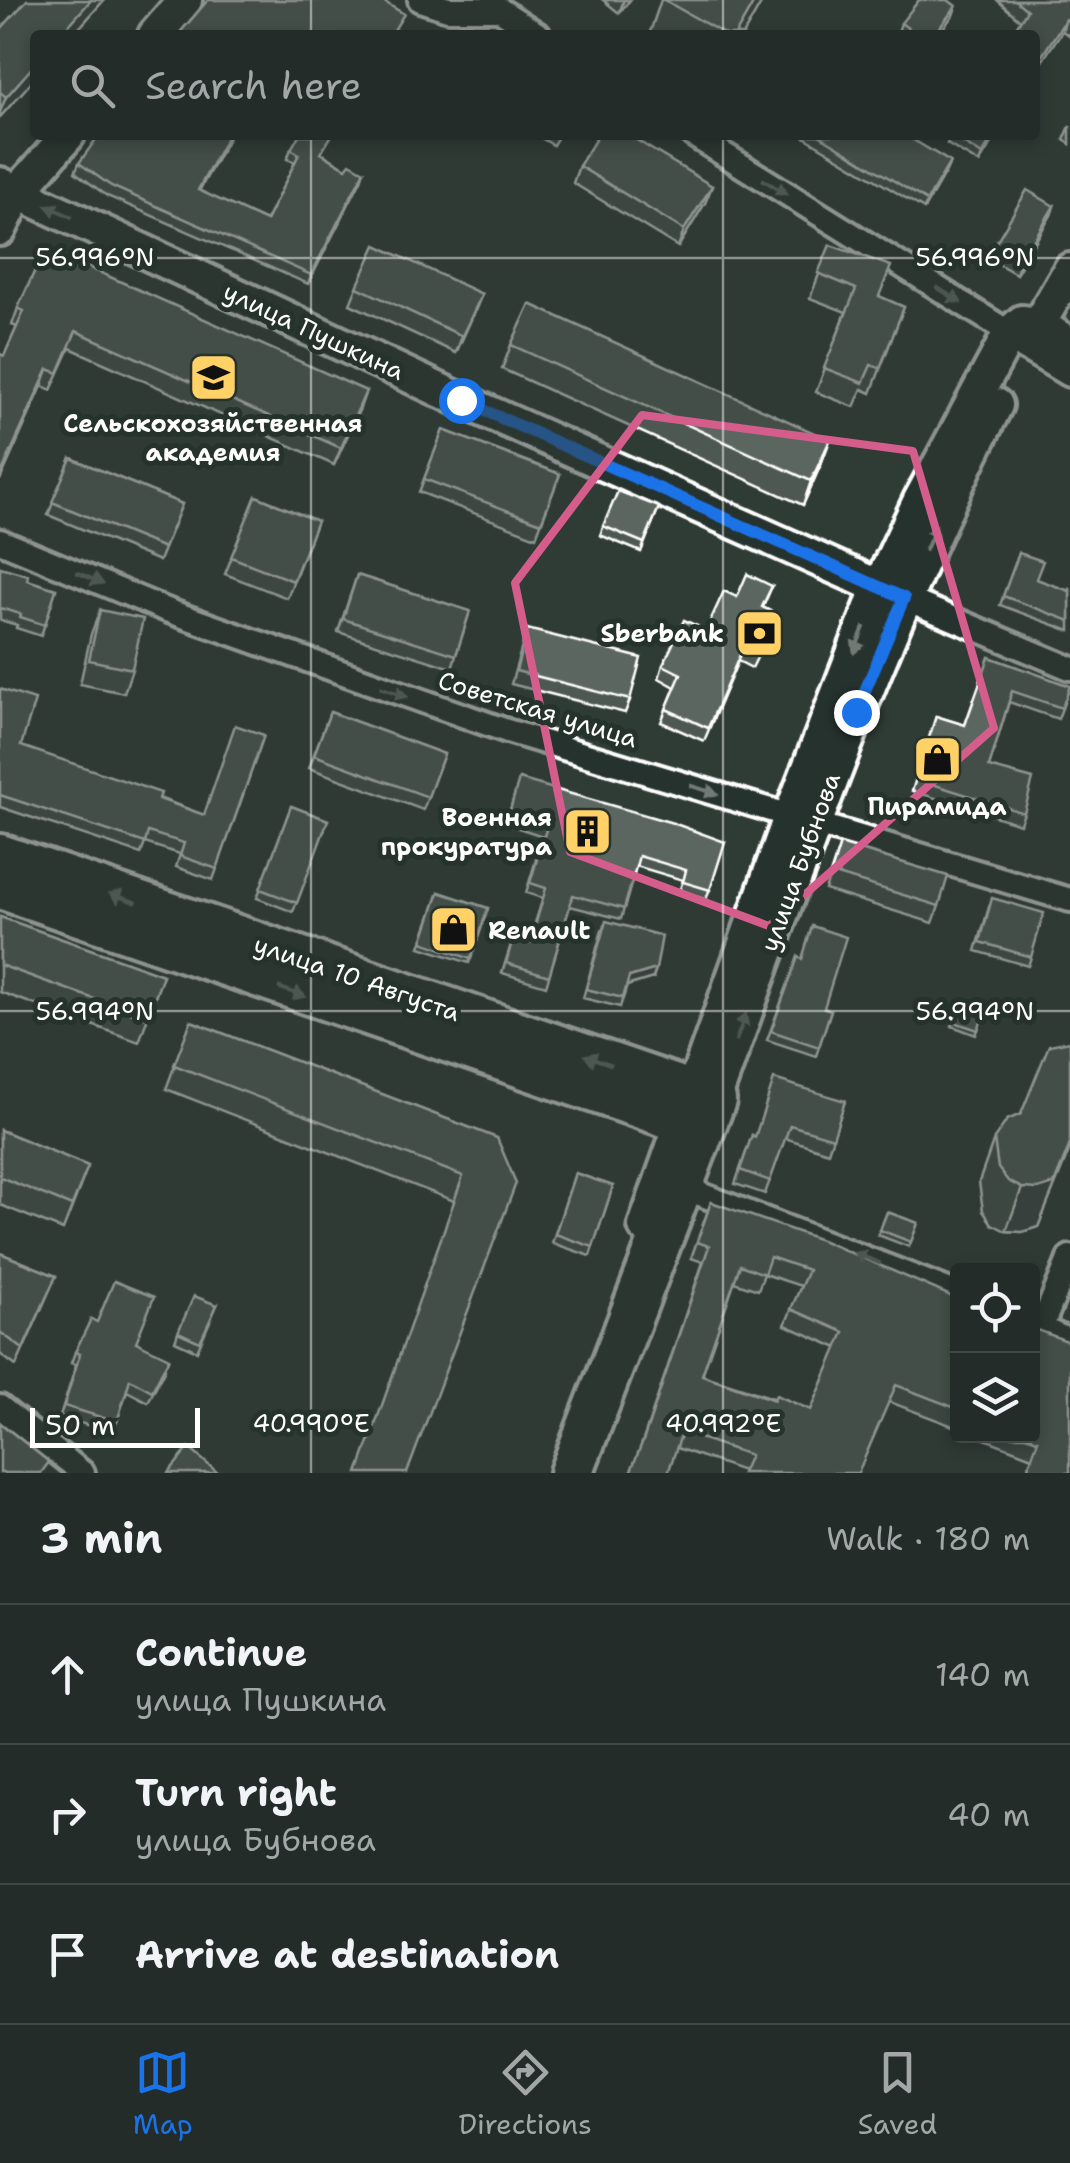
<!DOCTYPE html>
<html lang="en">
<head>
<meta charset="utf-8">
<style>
	:root { --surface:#232c28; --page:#2b3430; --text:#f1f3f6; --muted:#a3a7a8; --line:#404845; --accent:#1a73e8 }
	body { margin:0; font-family:"Shantell Sans",sans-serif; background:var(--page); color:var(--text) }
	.controls { position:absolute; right:30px; bottom:30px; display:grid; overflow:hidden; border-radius:10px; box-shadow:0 5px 15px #0003 }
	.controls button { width:90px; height:90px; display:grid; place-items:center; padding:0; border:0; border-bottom:2px solid var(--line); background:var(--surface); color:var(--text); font:50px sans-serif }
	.scale { position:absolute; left:30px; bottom:25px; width:170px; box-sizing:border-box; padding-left:10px; border:5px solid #fff; border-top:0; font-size:28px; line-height:35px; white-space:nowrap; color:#fff; -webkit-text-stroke:8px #26332d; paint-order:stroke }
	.stop { position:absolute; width:30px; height:30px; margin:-22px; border:8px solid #1a73e8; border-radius:50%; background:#fff }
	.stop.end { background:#1a73e8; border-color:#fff; box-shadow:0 2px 10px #0008 }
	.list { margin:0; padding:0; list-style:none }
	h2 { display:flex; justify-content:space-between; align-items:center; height:130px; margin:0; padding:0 40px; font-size:42px }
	h2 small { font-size:32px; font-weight:400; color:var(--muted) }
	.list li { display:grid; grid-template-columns:65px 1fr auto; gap:30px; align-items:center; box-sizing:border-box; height:140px; padding:0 40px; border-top:2px solid var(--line) }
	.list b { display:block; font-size:38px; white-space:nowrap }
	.list p { margin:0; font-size:32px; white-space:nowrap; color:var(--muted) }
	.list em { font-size:32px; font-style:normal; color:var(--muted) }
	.icon { flex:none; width:55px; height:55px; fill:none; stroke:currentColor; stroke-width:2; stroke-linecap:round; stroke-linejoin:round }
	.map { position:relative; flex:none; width:1070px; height:1473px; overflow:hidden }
	.search { position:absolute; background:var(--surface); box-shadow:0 5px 15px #0003; left:30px; right:30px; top:30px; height:110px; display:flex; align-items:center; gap:25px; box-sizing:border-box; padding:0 35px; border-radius:10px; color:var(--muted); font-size:38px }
	.sheet { height:550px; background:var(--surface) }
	nav { display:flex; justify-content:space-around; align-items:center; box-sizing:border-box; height:140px; border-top:2px solid var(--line); background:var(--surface); font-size:28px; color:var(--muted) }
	nav a { display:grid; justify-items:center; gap:5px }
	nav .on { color:var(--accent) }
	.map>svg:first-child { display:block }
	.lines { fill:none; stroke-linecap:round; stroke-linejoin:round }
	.street-casing { stroke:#fff; stroke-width:30 }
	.secondary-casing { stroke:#fff; stroke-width:40 }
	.highway-casing { stroke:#fff; stroke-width:50 }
	.street { stroke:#26332d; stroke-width:22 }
	.secondary { stroke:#26332d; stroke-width:32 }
	.highway { stroke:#26332d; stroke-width:42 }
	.wall { fill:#4e5853; stroke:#fff; stroke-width:2.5; fill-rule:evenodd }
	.shaded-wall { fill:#404744; stroke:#fff; stroke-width:2.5 }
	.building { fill:#5b6661; stroke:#fff; stroke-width:2.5; fill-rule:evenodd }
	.oneway { fill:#727a76 }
	.route { stroke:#1a73e8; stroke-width:12 }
	.marked { fill:none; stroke:#d45d8c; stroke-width:8; stroke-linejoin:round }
	.ticks { fill:none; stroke:#fff; stroke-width:2.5; stroke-opacity:0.45 }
	.labels { text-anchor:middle; stroke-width:10; stroke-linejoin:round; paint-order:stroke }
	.street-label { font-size:25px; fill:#fff; stroke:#26332d }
	.poi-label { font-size:25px; font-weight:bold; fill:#fff; stroke:#26332d }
	.ticks-label { font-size:25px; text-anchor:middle; fill:#fff; stroke:#26332d; stroke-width:10; stroke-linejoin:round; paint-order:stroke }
</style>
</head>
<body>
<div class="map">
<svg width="1070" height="1473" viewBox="0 0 1070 1473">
	<rect width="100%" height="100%" fill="#2f3b35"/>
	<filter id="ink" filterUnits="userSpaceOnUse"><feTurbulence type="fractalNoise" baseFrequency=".01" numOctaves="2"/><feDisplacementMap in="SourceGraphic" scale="20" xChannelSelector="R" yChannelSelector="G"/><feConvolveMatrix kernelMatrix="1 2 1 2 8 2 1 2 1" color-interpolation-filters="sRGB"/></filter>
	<g filter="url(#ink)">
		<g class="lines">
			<defs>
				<g id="street">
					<polyline points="420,0 448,9 499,9 539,35"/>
					<polyline points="693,135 1021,340"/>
					<polyline points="0,541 169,611 507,731 1070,900"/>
					<polyline points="904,598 1070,668"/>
					<polyline points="682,1187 958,1294"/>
					<polyline points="1032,1324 1070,1341"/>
					<polyline points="1041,1328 1070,1257"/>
					<polyline points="0,1407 83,1473"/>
				</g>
				<g id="secondary">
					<polyline points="155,35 185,0"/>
					<polyline points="0,184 461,400 904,598"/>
					<polyline points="0,229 18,192 68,135"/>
					<polyline points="1027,344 1070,270"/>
					<polyline points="1027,344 1070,370"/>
					<polyline points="0,892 699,1132"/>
					<path d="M714,1100C799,864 882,629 996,405"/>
					<polyline points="645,1226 790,817 879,587 920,500 1010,333 1022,322 1038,324 1070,344"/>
				</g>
				<polyline id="highway" points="0,856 714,1100 571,1473"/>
			</defs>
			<use href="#street" class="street-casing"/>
			<use href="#secondary" class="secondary-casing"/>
			<use href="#highway" class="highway-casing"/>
			<use href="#street" class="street"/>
			<use href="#secondary" class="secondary"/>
			<use href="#highway" class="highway"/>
		</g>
		<g class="wall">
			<polygon points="104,0 73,35 35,35 35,78 0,117 0,30"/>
			<polygon points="603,0 630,0 619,13"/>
			<polygon points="661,0 763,0 743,35 649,35"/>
			<polygon points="997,0 1070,0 1070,36 1062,31 1020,20"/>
			<polygon points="956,6 953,15 938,35 902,35 898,32 901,23"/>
			<polygon points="1070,126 1070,144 1064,140"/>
			<polygon points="230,135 199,191 266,221 295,162 287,159 291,149 323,154 346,168 364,171 308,284 107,196 75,172 79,163"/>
			<polygon points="536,135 559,135 553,145"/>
			<polygon points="801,135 908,135 906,137 950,162 946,171 924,209"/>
			<polygon points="950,135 993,141 979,163 947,144"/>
			<polygon points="579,166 712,186 705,203 678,247 573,183"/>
			<polygon points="1054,206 1051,215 1016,274 988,258 992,249"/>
			<polygon points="830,245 879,297 904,307 871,393 862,389 854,407 816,392 846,312 810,298"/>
			<polygon points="357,287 482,294 456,353 350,304"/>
			<polygon points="18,308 360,408 334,465 70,348 51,390 42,386 0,480 0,354 4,356 17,327 12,325"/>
			<polygon points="511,345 830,440 821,464 803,505 502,369"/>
			<polygon points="443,430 560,474 536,537 419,492"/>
			<polygon points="71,458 182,504 159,561 48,515"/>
			<polygon points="618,491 659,507 641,552 600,535"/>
			<polygon points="256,496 317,521 287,598 225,574"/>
			<polygon points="1019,553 1036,579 1069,591 1070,588 1070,631 1000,605"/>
			<polygon points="0,567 27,580 56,589 41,636 16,628 17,625 0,620"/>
			<polygon points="357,575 470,611 452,668 338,632"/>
			<polygon points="772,586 763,607 776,614 772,627 752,668 738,661 704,741 661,722 675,687 659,678 663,665 706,630 737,597"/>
			<polygon points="100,610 132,669 124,693 80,684 91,634"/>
			<polygon points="527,629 630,700 625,713 511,684"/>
			<polygon points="989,657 1070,686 1058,719 1009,702 989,767 1024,813 1020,824 912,791 936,716 965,725"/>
			<polygon points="0,689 21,746 204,815 264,735 213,880 176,867 180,854 145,843 141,854 0,807"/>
			<polygon points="330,712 444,754 423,810 309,768"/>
			<polygon points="516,789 725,842 706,900 679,892 683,880 636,866 621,919 570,906 546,986 502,973 513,938 529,942 543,898 526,893 543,836 506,824"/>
			<polygon points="291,806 328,820 293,912 257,898"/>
			<polygon points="840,844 939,906 933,923 825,890"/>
			<polygon points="439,892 488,908 469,963 420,947"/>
			<polygon points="989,907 1031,957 1028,966 976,951"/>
			<polygon points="0,917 163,975 139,1042 0,992"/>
			<polygon points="602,930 653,978 627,986 620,1007 583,998"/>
			<polygon points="798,957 824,1008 831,1010 816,1056 767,1040"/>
			<polygon points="963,999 986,1007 976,1035 952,1026"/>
			<polygon points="191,1021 497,1138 454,1201 166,1089"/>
			<polygon points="845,1101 828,1152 785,1138 765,1194 735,1184 752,1135 755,1137"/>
			<polygon points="0,1130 88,1166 63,1230 0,1205"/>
			<polygon points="994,1139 1070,1148 1038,1227 1022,1232 1006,1231 992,1224 983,1211 979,1182"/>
			<polygon points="575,1173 613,1186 590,1256 552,1243"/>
			<path d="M711,1202L958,1299V1428L890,1402L743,1471L677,1448L641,1446L703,1262L691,1258ZM764,1274L801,1286L785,1325L838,1348L811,1410L702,1375L734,1282L758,1290Z"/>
			<polygon points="887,1212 918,1223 909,1247 878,1235"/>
			<polygon points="0,1253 56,1276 16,1366 0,1354"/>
			<polygon points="217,1305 197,1351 175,1341 178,1332"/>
			<polygon points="137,1342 165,1369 148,1402 127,1391 113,1433 60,1417 76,1365 71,1363 75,1352"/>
			<polygon points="977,1436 1032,1436 1070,1473 1032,1457"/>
		</g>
		<g class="shaded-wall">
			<polygon points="91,0 104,0 73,35 60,35"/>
			<polygon points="624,0 630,0 619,13"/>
			<polygon points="755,0 763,0 743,35 735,35"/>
			<polygon points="956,6 953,15 938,35 934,35"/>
			<polygon points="1066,19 1062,31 1035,72 1035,66"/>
			<polygon points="35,64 35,78 0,117 0,112 6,97"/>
			<polygon points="228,135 230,135 194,200 198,190"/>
			<polygon points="995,135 993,141 979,163 982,155"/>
			<polygon points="950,162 946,171 924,209 927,201"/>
			<polygon points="364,171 361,180 308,284 311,275"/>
			<polygon points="712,186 705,203 678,247 684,230"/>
			<polygon points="1054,206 1051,215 1016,274 1019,265"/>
			<polygon points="482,294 475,311 456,353 462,336"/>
			<polygon points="48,369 42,386 0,480 0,476"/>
			<polygon points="366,391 360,408 334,465 341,448"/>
			<polygon points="830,440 821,464 803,505 811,481"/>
			<polygon points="656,969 653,978 626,986 629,977"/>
			<polygon points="1070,1144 1070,1148 1038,1227 1022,1232 1006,1231 1022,1188"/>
		</g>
		<g class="building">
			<polygon points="27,0 91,0 60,35 35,35 35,64 6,97 0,92 0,30"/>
			<polygon points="208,0 381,0 404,14 391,35 178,35"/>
			<polygon points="664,0 755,0 735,35 726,35"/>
			<polygon points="919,0 948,0 956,6 934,35 917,35 901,23"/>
			<polygon points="1015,0 1070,0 1070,22 1066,19 1035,66 1035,35 1011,35 1027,10"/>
			<polygon points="99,135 228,135 198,190 266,221 299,154 291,149 299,135 332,135 321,153 346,168 350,163 364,171 311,275 111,186 79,163"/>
			<polygon points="598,135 628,135 712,186 684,230 579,166"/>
			<polygon points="819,135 905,135 950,162 927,201"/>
			<polygon points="951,135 994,135 982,155"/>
			<polygon points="1027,190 1054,206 1019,265 992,249"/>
			<polygon points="376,245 482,294 462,336 357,287"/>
			<polygon points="830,245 891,266 879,296 904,307 880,368 871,365 863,383 824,368 856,289 818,273"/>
			<polygon points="45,248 366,391 341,448 76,331 58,373 48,369 0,476 0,354 4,356 24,311 18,308"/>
			<polygon points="530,304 830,440 811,481 511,345"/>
			<polygon points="443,430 560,474 541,523 424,479"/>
			<polygon points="71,458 182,504 164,548 52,502"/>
			<polygon points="618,491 659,507 644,543 603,526"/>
			<polygon points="256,496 317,521 293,581 231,557"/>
			<polygon points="1019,553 1043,561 1036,579 1069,591 1070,588 1070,621 1003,596"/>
			<polygon points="0,567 28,575 27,580 56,589 45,625 20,617 21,614 0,608"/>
			<polygon points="747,574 772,586 762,607 776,614 757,655 743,648 708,728 666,709 681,674 663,665 684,620 706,630 724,591 737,597"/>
			<polygon points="357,575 470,611 456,655 343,619"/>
			<polygon points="100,610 143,619 132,669 89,660"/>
			<polygon points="527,629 641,658 630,700 516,671"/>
			<polygon points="989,657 1070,686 1062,708 1012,691 989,767 1033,779 1024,813 916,779 936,716 965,725"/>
			<polygon points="0,689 35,700 21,746 161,793 159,799 204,815 235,725 264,735 217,869 180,856 184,843 148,832 145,843 0,795"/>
			<polygon points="330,712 444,754 428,797 314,755"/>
			<polygon points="519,779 673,823 725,842 710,890 683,882 686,870 639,856 624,909 573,895 549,976 506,963 513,938 530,943 546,888 530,883 547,826 509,814"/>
			<polygon points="291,806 328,820 297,903 260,889"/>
			<polygon points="840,844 948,876 939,906 831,873"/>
			<polygon points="439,892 488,908 471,959 422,942"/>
			<polygon points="992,898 1044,913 1031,957 980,942"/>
			<polygon points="0,917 163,975 147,1018 0,965"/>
			<polygon points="606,921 662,936 656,969 629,977 623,998 586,989"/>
			<polygon points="812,926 846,937 824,1008 831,1010 819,1047 771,1031 798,957 802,959"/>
			<polygon points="963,999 986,1007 978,1030 954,1022"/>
			<polygon points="191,1021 497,1138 516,1183 407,1473 358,1473 463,1176 174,1065"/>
			<polygon points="1070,1041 1070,1144 1054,1184 1038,1189 1022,1188 1008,1181 998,1168 994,1139 1007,1120 1021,1114 1049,1045"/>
			<polygon points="774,1079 845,1101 833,1138 790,1125 770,1181 740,1170 752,1135 755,1137"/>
			<polygon points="0,1130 88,1166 72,1206 0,1177"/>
			<polygon points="575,1173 613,1186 593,1247 555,1234"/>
			<path d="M711,1202L821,1240L958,1299V1409L896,1385L858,1473H742L750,1455L682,1432L668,1473H630L644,1438L709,1246L697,1242ZM770,1257L808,1270L791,1309L844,1332L811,1410L776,1395L774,1400L702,1375L740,1265L764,1274Z"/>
			<polygon points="887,1212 918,1223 911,1242 880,1230"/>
			<polygon points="0,1253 56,1276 23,1349 0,1332"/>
			<polygon points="114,1281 154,1297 136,1342 169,1358 152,1391 130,1379 117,1422 64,1406 80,1354 75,1352 91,1319 97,1322"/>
			<polygon points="194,1296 217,1305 200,1342 178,1332"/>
			<polygon points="1032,1328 1070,1342 1070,1473 1026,1473 1038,1440 1025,1436 1032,1436"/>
			<polygon points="0,1423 49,1462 41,1473 0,1473"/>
			<polygon points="189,1448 218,1473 168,1473"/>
		</g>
		<defs><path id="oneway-solid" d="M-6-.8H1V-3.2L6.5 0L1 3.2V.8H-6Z" transform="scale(2.5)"/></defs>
		<g class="oneway">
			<use href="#oneway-solid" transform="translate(775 187) rotate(31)"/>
			<use href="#oneway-solid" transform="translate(59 211) rotate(-155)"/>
			<use href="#oneway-solid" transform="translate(949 295) rotate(32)"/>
			<use href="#oneway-solid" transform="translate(931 538) rotate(-66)"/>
			<use href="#oneway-solid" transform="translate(90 578) rotate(23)"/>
			<use href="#oneway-solid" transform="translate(859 640) rotate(111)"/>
			<use href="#oneway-solid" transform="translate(394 692) rotate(19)"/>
			<use href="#oneway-solid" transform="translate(704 790) rotate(18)"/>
			<use href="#oneway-solid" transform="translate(123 898) rotate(-161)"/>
			<use href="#oneway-solid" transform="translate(292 992) rotate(19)"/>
			<use href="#oneway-solid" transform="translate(741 1027) rotate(-70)"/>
			<use href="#oneway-solid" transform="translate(598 1060) rotate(-161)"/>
			<use href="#oneway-solid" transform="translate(867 1258) rotate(-158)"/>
		</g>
	</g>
	<g class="lines" filter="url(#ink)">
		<polyline class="route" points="461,400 904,598 856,712"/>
	</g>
	<path d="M0 0H1070V1473H0ZM642,415L913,451L994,728L769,926L570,852L515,583Z" fill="#2f3b35" fill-opacity=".55" fill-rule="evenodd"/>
	<path class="marked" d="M642,415L913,451L994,728L769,926L570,852L515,583Z"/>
	<path class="ticks" d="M311,0V35M723,0V35M311,135V1473M723,135V1473M0,258H1070M0,1011H1070"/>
	<defs>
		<symbol id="university-square" viewBox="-11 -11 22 22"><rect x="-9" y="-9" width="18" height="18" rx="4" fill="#ffd166" stroke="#26332d"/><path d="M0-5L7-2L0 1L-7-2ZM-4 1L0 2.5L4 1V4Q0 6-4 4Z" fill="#111"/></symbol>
		<symbol id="bank-square" viewBox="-11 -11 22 22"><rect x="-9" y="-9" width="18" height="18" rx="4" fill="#ffd166" stroke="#26332d"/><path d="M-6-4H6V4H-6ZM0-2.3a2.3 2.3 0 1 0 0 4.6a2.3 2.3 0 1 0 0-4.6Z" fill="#111"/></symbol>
		<symbol id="shop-square" viewBox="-11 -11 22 22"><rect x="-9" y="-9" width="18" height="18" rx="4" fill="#ffd166" stroke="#26332d"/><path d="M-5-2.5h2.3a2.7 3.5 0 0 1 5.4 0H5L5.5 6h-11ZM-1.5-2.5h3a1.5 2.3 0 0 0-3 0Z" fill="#111"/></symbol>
		<symbol id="building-square" viewBox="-11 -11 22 22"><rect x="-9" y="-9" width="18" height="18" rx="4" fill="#ffd166" stroke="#26332d"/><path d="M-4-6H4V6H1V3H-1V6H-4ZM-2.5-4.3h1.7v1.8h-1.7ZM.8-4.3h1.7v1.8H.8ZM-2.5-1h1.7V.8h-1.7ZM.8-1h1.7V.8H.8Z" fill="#111"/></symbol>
	</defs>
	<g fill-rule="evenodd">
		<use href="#university-square" x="186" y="350" width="55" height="55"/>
		<use href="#bank-square" x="732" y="606" width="55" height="55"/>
		<use href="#shop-square" x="910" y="732" width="55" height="55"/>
		<use href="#building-square" x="560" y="804" width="55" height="55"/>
		<use href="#shop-square" x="426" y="902" width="55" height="55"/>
	</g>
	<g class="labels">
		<g class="street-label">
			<text transform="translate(314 331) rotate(25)" y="9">улица Пушкина</text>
			<text transform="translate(538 709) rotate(17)" y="9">Советская улица</text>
			<text transform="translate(800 862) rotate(-70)" y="9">улица Бубнова</text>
			<text transform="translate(357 978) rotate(19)" y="9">улица 10 Августа</text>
		</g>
		<g class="poi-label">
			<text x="213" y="432">Сельскохозяйственная<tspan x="213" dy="29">академия</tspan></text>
			<text x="724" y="642" text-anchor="end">Sberbank</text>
			<text x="937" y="815">Пирамида</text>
			<text x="552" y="826" text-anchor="end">Военная<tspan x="552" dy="29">прокуратура</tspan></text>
			<text x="488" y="939" text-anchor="start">Renault</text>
		</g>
	</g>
	<g class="ticks-label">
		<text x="95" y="266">56.996°N</text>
		<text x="975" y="266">56.996°N</text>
		<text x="95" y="1020">56.994°N</text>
		<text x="975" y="1020">56.994°N</text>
		<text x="311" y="1432">40.990°E</text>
		<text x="723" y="1432">40.992°E</text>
	</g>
</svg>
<div class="controls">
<button><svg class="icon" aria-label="locate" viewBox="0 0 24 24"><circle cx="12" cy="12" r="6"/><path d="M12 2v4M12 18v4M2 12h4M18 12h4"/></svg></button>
<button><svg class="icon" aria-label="layers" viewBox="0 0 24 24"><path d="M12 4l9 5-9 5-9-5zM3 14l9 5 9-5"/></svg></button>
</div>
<div class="scale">50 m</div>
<div class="stop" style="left:461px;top:400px"></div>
<div class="stop end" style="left:856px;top:712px"></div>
<div class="search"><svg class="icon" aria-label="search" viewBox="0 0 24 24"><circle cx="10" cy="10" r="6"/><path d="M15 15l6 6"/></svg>Search here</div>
</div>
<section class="sheet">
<h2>3 min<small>Walk · 180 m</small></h2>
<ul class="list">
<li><svg class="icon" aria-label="ahead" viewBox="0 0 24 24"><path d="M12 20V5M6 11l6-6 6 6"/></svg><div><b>Continue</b><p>улица Пушкина</p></div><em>140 m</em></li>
<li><svg class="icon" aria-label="right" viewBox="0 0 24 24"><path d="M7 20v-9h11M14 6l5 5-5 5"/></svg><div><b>Turn right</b><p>улица Бубнова</p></div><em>40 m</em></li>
<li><svg class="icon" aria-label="arrive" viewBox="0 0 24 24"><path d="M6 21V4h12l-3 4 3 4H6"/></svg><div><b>Arrive at destination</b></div></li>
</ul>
</section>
<nav>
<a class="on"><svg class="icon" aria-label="map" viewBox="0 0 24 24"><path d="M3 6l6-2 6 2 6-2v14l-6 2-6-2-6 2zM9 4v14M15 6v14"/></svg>Map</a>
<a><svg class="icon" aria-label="directions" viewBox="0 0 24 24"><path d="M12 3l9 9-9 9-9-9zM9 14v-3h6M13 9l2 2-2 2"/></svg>Directions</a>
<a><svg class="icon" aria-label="saved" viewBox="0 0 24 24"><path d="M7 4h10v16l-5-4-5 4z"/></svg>Saved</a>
</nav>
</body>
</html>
